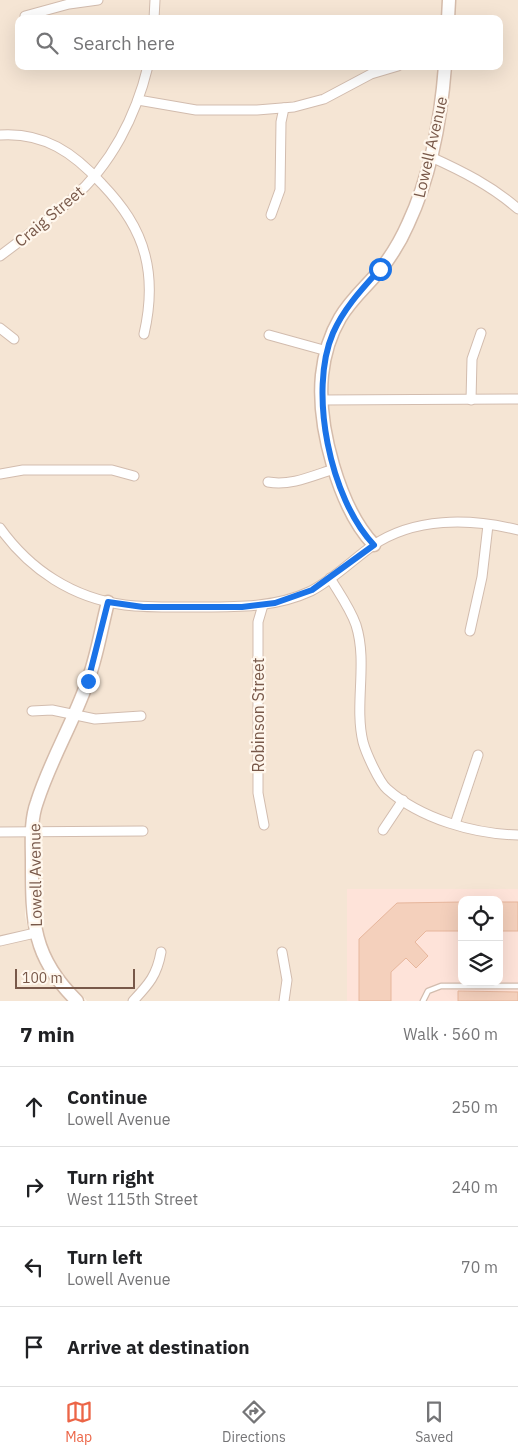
<!DOCTYPE html>
<html lang="en">
<head>
<meta charset="utf-8">
<style>
	:root { --surface:#fff; --page:#f6f6f6; --text:#202124; --muted:#757577; --line:#e0e0e0; --accent:#ec6547 }
	body { margin:0; font-family:"IBM Plex Sans",sans-serif; background:var(--page); color:var(--text) }
	.controls { position:absolute; right:15px; bottom:15px; display:grid; overflow:hidden; border-radius:10px; box-shadow:0 5px 20px #0002 }
	.controls button { width:45px; height:45px; display:grid; place-items:center; padding:0; border:0; border-bottom:1px solid var(--line); background:var(--surface); color:var(--text); font:25px sans-serif }
	.scale { position:absolute; left:15px; bottom:12px; width:120px; box-sizing:border-box; padding-left:5px; border:2px solid #785849; border-top:0; font-size:14px; line-height:18px; white-space:nowrap; color:#785849; -webkit-text-stroke:4px #fff7ed; paint-order:stroke }
	.stop { position:absolute; width:15px; height:15px; margin:-11px; border:4px solid #1a73e8; border-radius:50%; background:#fff }
	.stop.end { background:#1a73e8; border-color:#fff; box-shadow:0 1px 5px #0008 }
	.list { margin:0; padding:0; list-style:none }
	h2 { display:flex; justify-content:space-between; align-items:center; height:65px; margin:0; padding:0 20px; font-size:21px }
	h2 small { font-size:16px; font-weight:400; color:var(--muted) }
	.list li { display:grid; grid-template-columns:32px 1fr auto; gap:15px; align-items:center; box-sizing:border-box; height:80px; padding:0 20px; border-top:1px solid var(--line) }
	.list b { display:block; font-size:19px; white-space:nowrap }
	.list p { margin:0; font-size:16px; white-space:nowrap; color:var(--muted) }
	.list em { font-size:16px; font-style:normal; color:var(--muted) }
	.icon { flex:none; width:28px; height:28px; fill:none; stroke:currentColor; stroke-width:2; stroke-linecap:round; stroke-linejoin:round }
	.map { position:relative; flex:none; width:518px; height:1001px; overflow:hidden }
	.search { position:absolute; background:var(--surface); box-shadow:0 5px 20px #0002; left:15px; right:15px; top:15px; height:55px; display:flex; align-items:center; gap:12px; box-sizing:border-box; padding:0 18px; border-radius:10px; color:var(--muted); font-size:19px }
	.sheet { height:385px; background:var(--surface) }
	nav { display:flex; justify-content:space-around; align-items:center; box-sizing:border-box; height:70px; border-top:1px solid var(--line); background:var(--surface); font-size:14px; color:var(--muted) }
	nav a { display:grid; justify-items:center; gap:2px }
	nav .on { color:var(--accent) }
	.map>svg:first-child { display:block }
	.residential { fill:#f5e5d4; fill-rule:evenodd }
	.commercial { fill:#fee3d9; fill-rule:evenodd }
	.building { fill:#f4d0bc; stroke:#e7b69c }
	.lines { fill:none; stroke-linecap:round; stroke-linejoin:round }
	.lane-casing { stroke:#d2bcae; stroke-width:7 }
	.street-casing { stroke:#d2bcae; stroke-width:11 }
	.secondary-casing { stroke:#d5bcab; stroke-width:15 }
	.lane { stroke:#fff; stroke-width:4.5 }
	.street { stroke:#fff; stroke-width:9 }
	.secondary { stroke:#fff; stroke-width:12 }
	.route { stroke:#1a73e8; stroke-width:6 }
	.labels { text-anchor:middle; stroke-width:4.5; stroke-linejoin:round; paint-order:stroke }
	.street-label { font-size:16px; fill:#785849; stroke:#fff7ed }
</style>
</head>
<body>
<div class="map">
<svg width="518" height="1001" viewBox="0 0 518 1001">
	<rect width="100%" height="100%" fill="#fdf3e6"/>
	<path class="residential" d="M0,0H518V889H347V1001H87L61,974L46,949L41,933L37,888L25,887V916L32,946L51,980L67,1001H0ZM19,19H499V66H19Z"/>
	<path class="commercial" d="M347,889H518V1001H347ZM462,900H499V982H462Z"/>
	<g class="building">
		<polygon points="462,902 462,931 426,931 415,942 428,956 416,968 406,958 391,972 391,1001 359,1001 359,939 397,903"/>
		<rect x="499" y="902" width="19" height="29"/>
		<polygon points="458,991 518,992 518,1001 458,1001"/>
	</g>
	<g class="lines">
		<defs>
			<polyline id="lane" points="423,1001 428,991 441,986 518,986"/>
			<g id="street">
				<polyline points="25,16 69,4 98,0"/>
				<polyline points="154,19 155,0"/>
				<polyline points="138,100 196,110 257,110 294,107 324,99 371,74 398,66"/>
				<path d="M0,135C44,132 74,153 102,184C122,205 138,227 145,255C152,282 150,308 144,334"/>
				<path d="M431,157C462,171 492,186 518,209"/>
				<polyline points="271,215 280,190 281,122 284,108"/>
				<path d="M0,256C24,238 49,219 72,199C111,165 136,116 148,66"/>
				<polyline points="0,328 14,339"/>
				<polyline points="269,335 327,351"/>
				<polyline points="322,400 518,399"/>
				<polyline points="471,400 472,359 481,333"/>
				<polyline points="0,474 23,470 112,470 134,476"/>
				<path d="M268,482C291,486 312,476 334,469"/>
				<path d="M0,528C30,570 73,598 125,605C151,608 178,607 204,607C241,607 277,607 311,591C331,581 354,559 372,546C414,517 470,518 518,530"/>
				<path d="M330,578C339,593 350,608 356,625C368,663 354,704 363,742C366,753 379,782 387,789C421,819 474,834 518,835"/>
				<polyline points="263,605 258,622 258,793 264,825"/>
				<polyline points="470,631 482,577 488,525"/>
				<polyline points="32,711 52,710 95,719 141,716"/>
				<polyline points="455,824 478,755"/>
				<polyline points="383,830 403,800"/>
				<polyline points="0,832 143,831"/>
				<polyline points="0,941 35,933"/>
				<polyline points="282,952 287,980 284,1001"/>
				<path d="M133,1001C149,984 157,975 161,952"/>
			</g>
			<g id="secondary">
				<polyline points="448,19 449,0"/>
				<path d="M374,545C339,508 317,426 322,375C324,356 330,335 340,318C351,299 367,286 381,269C392,255 401,240 408,224C431,175 441,119 445,66"/>
				<path d="M77,1001C32,957 32,922 32,862C32,842 30,821 37,802C50,761 73,723 87,683C97,657 101,629 108,602"/>
			</g>
		</defs>
		<use href="#lane" class="lane-casing"/>
		<use href="#street" class="street-casing"/>
		<use href="#secondary" class="secondary-casing"/>
		<use href="#lane" class="lane"/>
		<use href="#street" class="street"/>
		<use href="#secondary" class="secondary"/>
	</g>
	<g class="lines">
		<path class="route" d="M88,681L108,602L143,607H242L275,603L312,590L374,545C330,499 308,391 333,333C344,308 362,289 380,269"/>
	</g>
	<g class="labels">
		<g class="street-label">
			<text transform="translate(430 147) rotate(-77)" y="6">Lowell Avenue</text>
			<text transform="translate(49 216) rotate(-40)" y="6">Craig Street</text>
			<text transform="translate(258 715) rotate(-90)" y="6">Robinson Street</text>
			<text transform="translate(35 875) rotate(-91)" y="6">Lowell Avenue</text>
		</g>
	</g>
</svg>
<div class="controls">
<button><svg class="icon" aria-label="locate" viewBox="0 0 24 24"><circle cx="12" cy="12" r="6"/><path d="M12 2v4M12 18v4M2 12h4M18 12h4"/></svg></button>
<button><svg class="icon" aria-label="layers" viewBox="0 0 24 24"><path d="M12 4l9 5-9 5-9-5zM3 14l9 5 9-5"/></svg></button>
</div>
<div class="scale">100 m</div>
<div class="stop" style="left:380px;top:269px"></div>
<div class="stop end" style="left:88px;top:681px"></div>
<div class="search"><svg class="icon" aria-label="search" viewBox="0 0 24 24"><circle cx="10" cy="10" r="6"/><path d="M15 15l6 6"/></svg>Search here</div>
</div>
<section class="sheet">
<h2>7 min<small>Walk · 560 m</small></h2>
<ul class="list">
<li><svg class="icon" aria-label="ahead" viewBox="0 0 24 24"><path d="M12 20V5M6 11l6-6 6 6"/></svg><div><b>Continue</b><p>Lowell Avenue</p></div><em>250 m</em></li>
<li><svg class="icon" aria-label="right" viewBox="0 0 24 24"><path d="M7 20v-9h11M14 6l5 5-5 5"/></svg><div><b>Turn right</b><p>West 115th Street</p></div><em>240 m</em></li>
<li><svg class="icon" aria-label="left" viewBox="0 0 24 24"><path d="M17 20v-9H6M10 6l-5 5 5 5"/></svg><div><b>Turn left</b><p>Lowell Avenue</p></div><em>70 m</em></li>
<li><svg class="icon" aria-label="arrive" viewBox="0 0 24 24"><path d="M6 21V4h12l-3 4 3 4H6"/></svg><div><b>Arrive at destination</b></div></li>
</ul>
</section>
<nav>
<a class="on"><svg class="icon" aria-label="map" viewBox="0 0 24 24"><path d="M3 6l6-2 6 2 6-2v14l-6 2-6-2-6 2zM9 4v14M15 6v14"/></svg>Map</a>
<a><svg class="icon" aria-label="directions" viewBox="0 0 24 24"><path d="M12 3l9 9-9 9-9-9zM9 14v-3h6M13 9l2 2-2 2"/></svg>Directions</a>
<a><svg class="icon" aria-label="saved" viewBox="0 0 24 24"><path d="M7 4h10v16l-5-4-5 4z"/></svg>Saved</a>
</nav>
</body>
</html>
